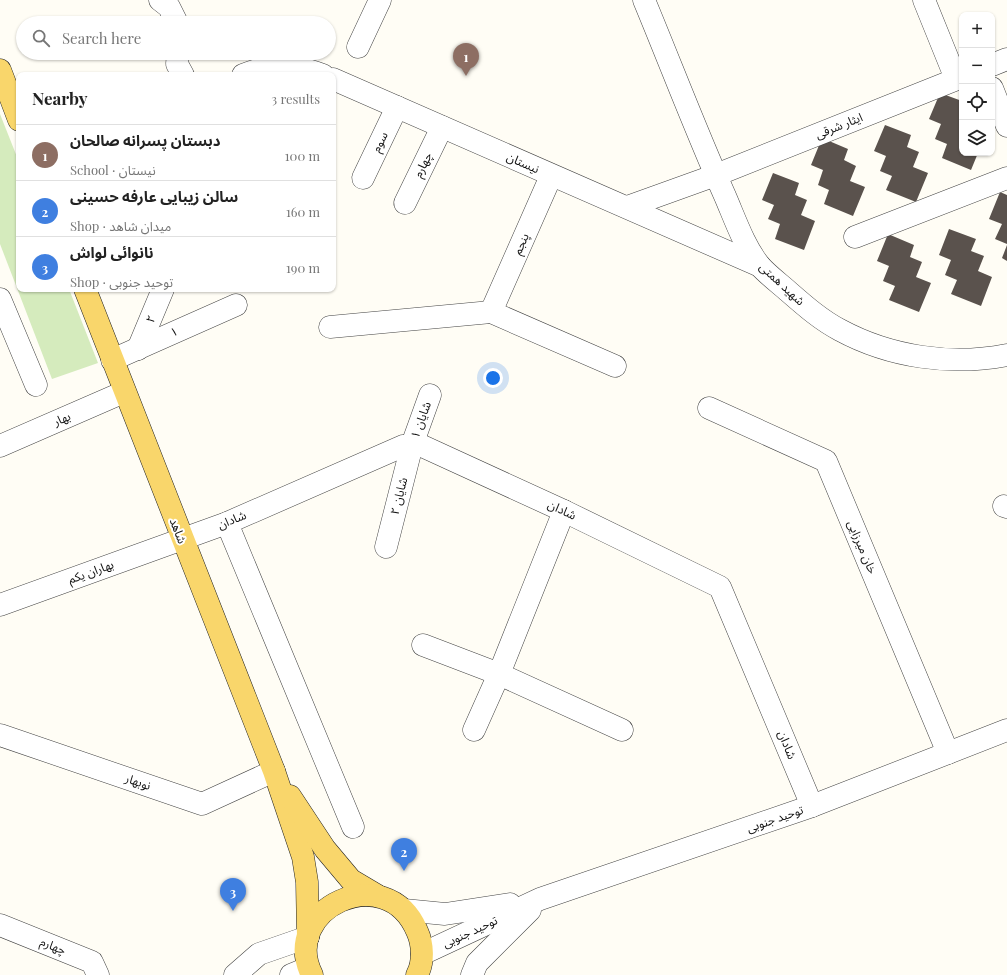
<!DOCTYPE html>
<html lang="en">
<head>
<meta charset="utf-8">
<style>
	:root { --surface:#fff; --page:#f2f2f2; --text:#222; --muted:#767676; --line:#e0e0e0; --accent:#0b8043 }
	body { margin:0; font-family:"Playfair Display","Noto Sans Arabic",serif; background:var(--page); color:var(--text) }
	.controls { position:absolute; right:12px; top:12px; display:grid; overflow:hidden; border-radius:8px; box-shadow:0 1px 3px #0004 }
	.controls button { width:36px; height:36px; display:grid; place-items:center; padding:0; border:0; border-bottom:1px solid var(--line); background:var(--surface); color:var(--text); font:20px sans-serif }
	.you { position:absolute; left:493px; top:378px; width:14px; height:14px; margin:-10px; border:3px solid #fff; border-radius:50%; background:#1a73e8; box-shadow:0 0 0 6px #1a73e833 }
	.badge { display:grid; place-items:center; width:26px; height:26px; border-radius:50%; background:var(--accent); color:#fff; font-size:13px; font-weight:700 }
	.pin { position:absolute; translate:-50% -33px; filter:drop-shadow(0 1px 2px #0008) }
	.pin::after { content:''; position:absolute; top:21px; width:14px; height:12px; background:inherit; clip-path:polygon(0 0,100% 0,50% 100%) }
	.list { margin:0; padding:0; list-style:none }
	h2 { display:flex; justify-content:space-between; align-items:center; height:52px; margin:0; padding:0 16px; font-size:17px }
	h2 small { font-size:13px; font-weight:400; color:var(--muted) }
	.list li { display:grid; grid-template-columns:26px 1fr auto; gap:12px; align-items:center; box-sizing:border-box; height:56px; padding:0 16px; border-top:1px solid var(--line) }
	.list b { display:block; font-size:15px; white-space:nowrap }
	.list p { margin:0; font-size:13px; white-space:nowrap; color:var(--muted) }
	.list em { font-size:13px; font-style:normal; color:var(--muted) }
	.icon { flex:none; width:22px; height:22px; fill:none; stroke:currentColor; stroke-width:2; stroke-linecap:round; stroke-linejoin:round }
	.map { position:relative; flex:none; width:1007px; height:975px; overflow:hidden }
	.search { position:absolute; background:var(--surface); box-shadow:0 1px 3px #0004; left:16px; top:16px; width:320px; height:44px; display:flex; align-items:center; gap:10px; box-sizing:border-box; padding:0 14px; border-radius:22px; color:var(--muted); font-size:15px }
	.panel { position:absolute; background:var(--surface); box-shadow:0 1px 3px #0004; left:16px; top:72px; width:320px; height:220px; border-radius:8px }
	.map>svg:first-child { display:block }
	.green { fill:#d5ebbd }
	.building { fill:#5a524d }
	.lines { fill:none; stroke-linecap:round; stroke-linejoin:round }
	.minor-casing { stroke:#444; stroke-width:23 }
	.major-casing { stroke:#222; stroke-width:23 }
	.minor { stroke:#fff; stroke-width:22 }
	.major { stroke:#f9d66b; stroke-width:22 }
	.labels { text-anchor:middle; stroke-width:4; stroke-linejoin:round; paint-order:stroke }
	.street-label { font-size:12px; fill:#111; stroke:#fff }
</style>
</head>
<body>
<div class="map">
<svg width="1007" height="975" viewBox="0 0 1007 975">
	<rect width="100%" height="100%" fill="#fffdf5"/>
	<polygon class="green" points="0,114 19,162 19,289 69,289 98,363 52,379 0,244"/>
	<g class="building">
		<polygon points="940,93 962,101 962,153 978,153 971,170 942,158 947,144 935,139 941,124 929,119"/>
		<polygon points="885,125 911,135 907,147 919,152 913,167 928,173 916,202 886,190 892,176 880,171 886,156 874,151"/>
		<polygon points="822,138 848,149 844,160 856,166 850,181 865,187 853,216 824,204 829,190 818,185 823,170 811,165"/>
		<polygon points="773,173 799,183 795,195 807,200 801,215 815,221 804,250 775,239 780,224 768,219 774,205 762,200"/>
		<polygon points="1000,192 1007,195 1007,244 995,239 1002,224 989,219"/>
		<polygon points="949,229 976,239 971,251 984,256 978,271 992,277 981,306 951,294 957,280 945,275 951,260 939,255"/>
		<polygon points="888,234 914,245 910,257 922,262 916,277 931,283 919,312 889,300 895,286 883,281 889,266 877,261"/>
		<polygon points="1007,245 1007,261 1002,258"/>
	</g>
	<g class="lines">
		<defs>
			<g id="minor">
				<polyline points="160,0 169,7 177,23"/>
				<path d="M644,0C671,65 696,131 725,196C735,219 744,246 760,266C768,275 780,284 789,292C805,306 821,320 840,330C890,357 951,366 1007,355"/>
				<polyline points="924,0 956,79"/>
				<polyline points="358,47 380,0"/>
				<polyline points="178,53 177,64 183,75"/>
				<polyline points="992,65 1007,59"/>
				<path d="M243,75C277,61 289,63 323,75"/>
				<polyline points="333,79 760,266"/>
				<polyline points="992,88 1007,126"/>
				<polyline points="363,178 397,107"/>
				<polyline points="405,203 442,127"/>
				<polyline points="627,207 716,175 962,77"/>
				<polyline points="855,237 1007,178"/>
				<polyline points="0,299 36,385"/>
				<polyline points="491,312 551,176"/>
				<polyline points="330,327 491,312 615,366"/>
				<polyline points="138,349 163,289"/>
				<polyline points="112,360 236,305"/>
				<polyline points="709,408 826,461 948,753"/>
				<polyline points="0,446 124,392"/>
				<polyline points="1004,506 1007,507"/>
				<polyline points="227,523 353,827"/>
				<polyline points="386,547 412,445 430,395"/>
				<polyline points="0,605 227,523 403,446 420,445 564,511 720,587 812,806"/>
				<polyline points="423,645 499,674 622,730"/>
				<polyline points="474,730 499,674 564,511"/>
				<polyline points="0,735 202,804 274,771"/>
				<polyline points="404,910 445,914 510,904"/>
				<polyline points="0,925 92,962 98,975"/>
				<polyline points="422,954 540,899 812,806 1007,730"/>
				<polyline points="235,975 259,954 308,937"/>
				<polyline points="291,975 308,968"/>
				<polyline points="472,975 477,963 530,910"/>
			</g>
			<g id="major">
				<polyline points="0,70 19,120"/>
				<polyline points="85,289 274,771 303,857 307,882 308,937"/>
				<polyline points="290,796 325,849 351,880 378,896"/>
				<path d="M312,975C279,909 386,858 417,931C423,944 424,962 417,975"/>
			</g>
		</defs>
		<use href="#minor" class="minor-casing"/>
		<use href="#major" class="major-casing"/>
		<use href="#minor" class="minor"/>
		<use href="#major" class="major"/>
	</g>
	<g class="labels">
		<g class="street-label">
			<text transform="translate(839 126) rotate(-22)" y="4">ایثار شرقی</text>
			<text transform="translate(380 142) rotate(-64)" y="4">سوم</text>
			<text transform="translate(523 163) rotate(24)" y="4">نيستان</text>
			<text transform="translate(423 165) rotate(-64)" y="4">چهارم</text>
			<text transform="translate(521 244) rotate(-66)" y="4">پنجم</text>
			<text transform="translate(782 284) rotate(43)" y="4">شهید همتی</text>
			<text transform="translate(151 319) rotate(-67)" y="4">۲</text>
			<text transform="translate(174 332) rotate(-24)" y="4">۱</text>
			<text transform="translate(62 419) rotate(-23)" y="4">بهار</text>
			<text transform="translate(421 420) rotate(-70)" y="4">شایان ۱</text>
			<text transform="translate(399 496) rotate(-76)" y="4">شایان ۲</text>
			<text transform="translate(562 510) rotate(25)" y="4">شادان</text>
			<text transform="translate(232 520) rotate(-22)" y="4">شادان</text>
			<text transform="translate(178 531) rotate(69)" y="4">شاهد</text>
			<text transform="translate(862 547) rotate(67)" y="4">خان میرزایی</text>
			<text transform="translate(91 572) rotate(-20)" y="4">بهاران یکم</text>
			<text transform="translate(787 745) rotate(68)" y="4">شادان</text>
			<text transform="translate(138 782) rotate(19)" y="4">نوبهار</text>
			<text transform="translate(775 819) rotate(-19)" y="4">توحید جنوبی</text>
			<text transform="translate(470 932) rotate(-25)" y="4">توحید جنوبی</text>
			<text transform="translate(53 946) rotate(22)" y="4">چهارم</text>
		</g>
	</g>
</svg>
<div class="controls">
<button>+</button>
<button>−</button>
<button><svg class="icon" aria-label="locate" viewBox="0 0 24 24"><circle cx="12" cy="12" r="6"/><path d="M12 2v4M12 18v4M2 12h4M18 12h4"/></svg></button>
<button><svg class="icon" aria-label="layers" viewBox="0 0 24 24"><path d="M12 4l9 5-9 5-9-5zM3 14l9 5 9-5"/></svg></button>
</div>
<div class="you"></div>
<div class="pin badge" style="left:466px;top:76px;background:#8d6e63">1</div>
<div class="pin badge" style="left:404px;top:871px;background:#3f7fe0">2</div>
<div class="pin badge" style="left:233px;top:911px;background:#3f7fe0">3</div>
<div class="search"><svg class="icon" aria-label="search" viewBox="0 0 24 24"><circle cx="10" cy="10" r="6"/><path d="M15 15l6 6"/></svg>Search here</div>
<section class="panel">
<h2>Nearby<small>3 results</small></h2>
<ul class="list">
<li><span class="badge" style="background:#8d6e63">1</span><div><b>دبستان پسرانه صالحان</b><p>School · نيستان</p></div><em>100 m</em></li>
<li><span class="badge" style="background:#3f7fe0">2</span><div><b>سالن زیبایی عارفه حسینی</b><p>Shop · میدان شاهد</p></div><em>160 m</em></li>
<li><span class="badge" style="background:#3f7fe0">3</span><div><b>نانوائی لواش</b><p>Shop · توحید جنوبی</p></div><em>190 m</em></li>
</ul>
</section>
</div>
</body>
</html>
